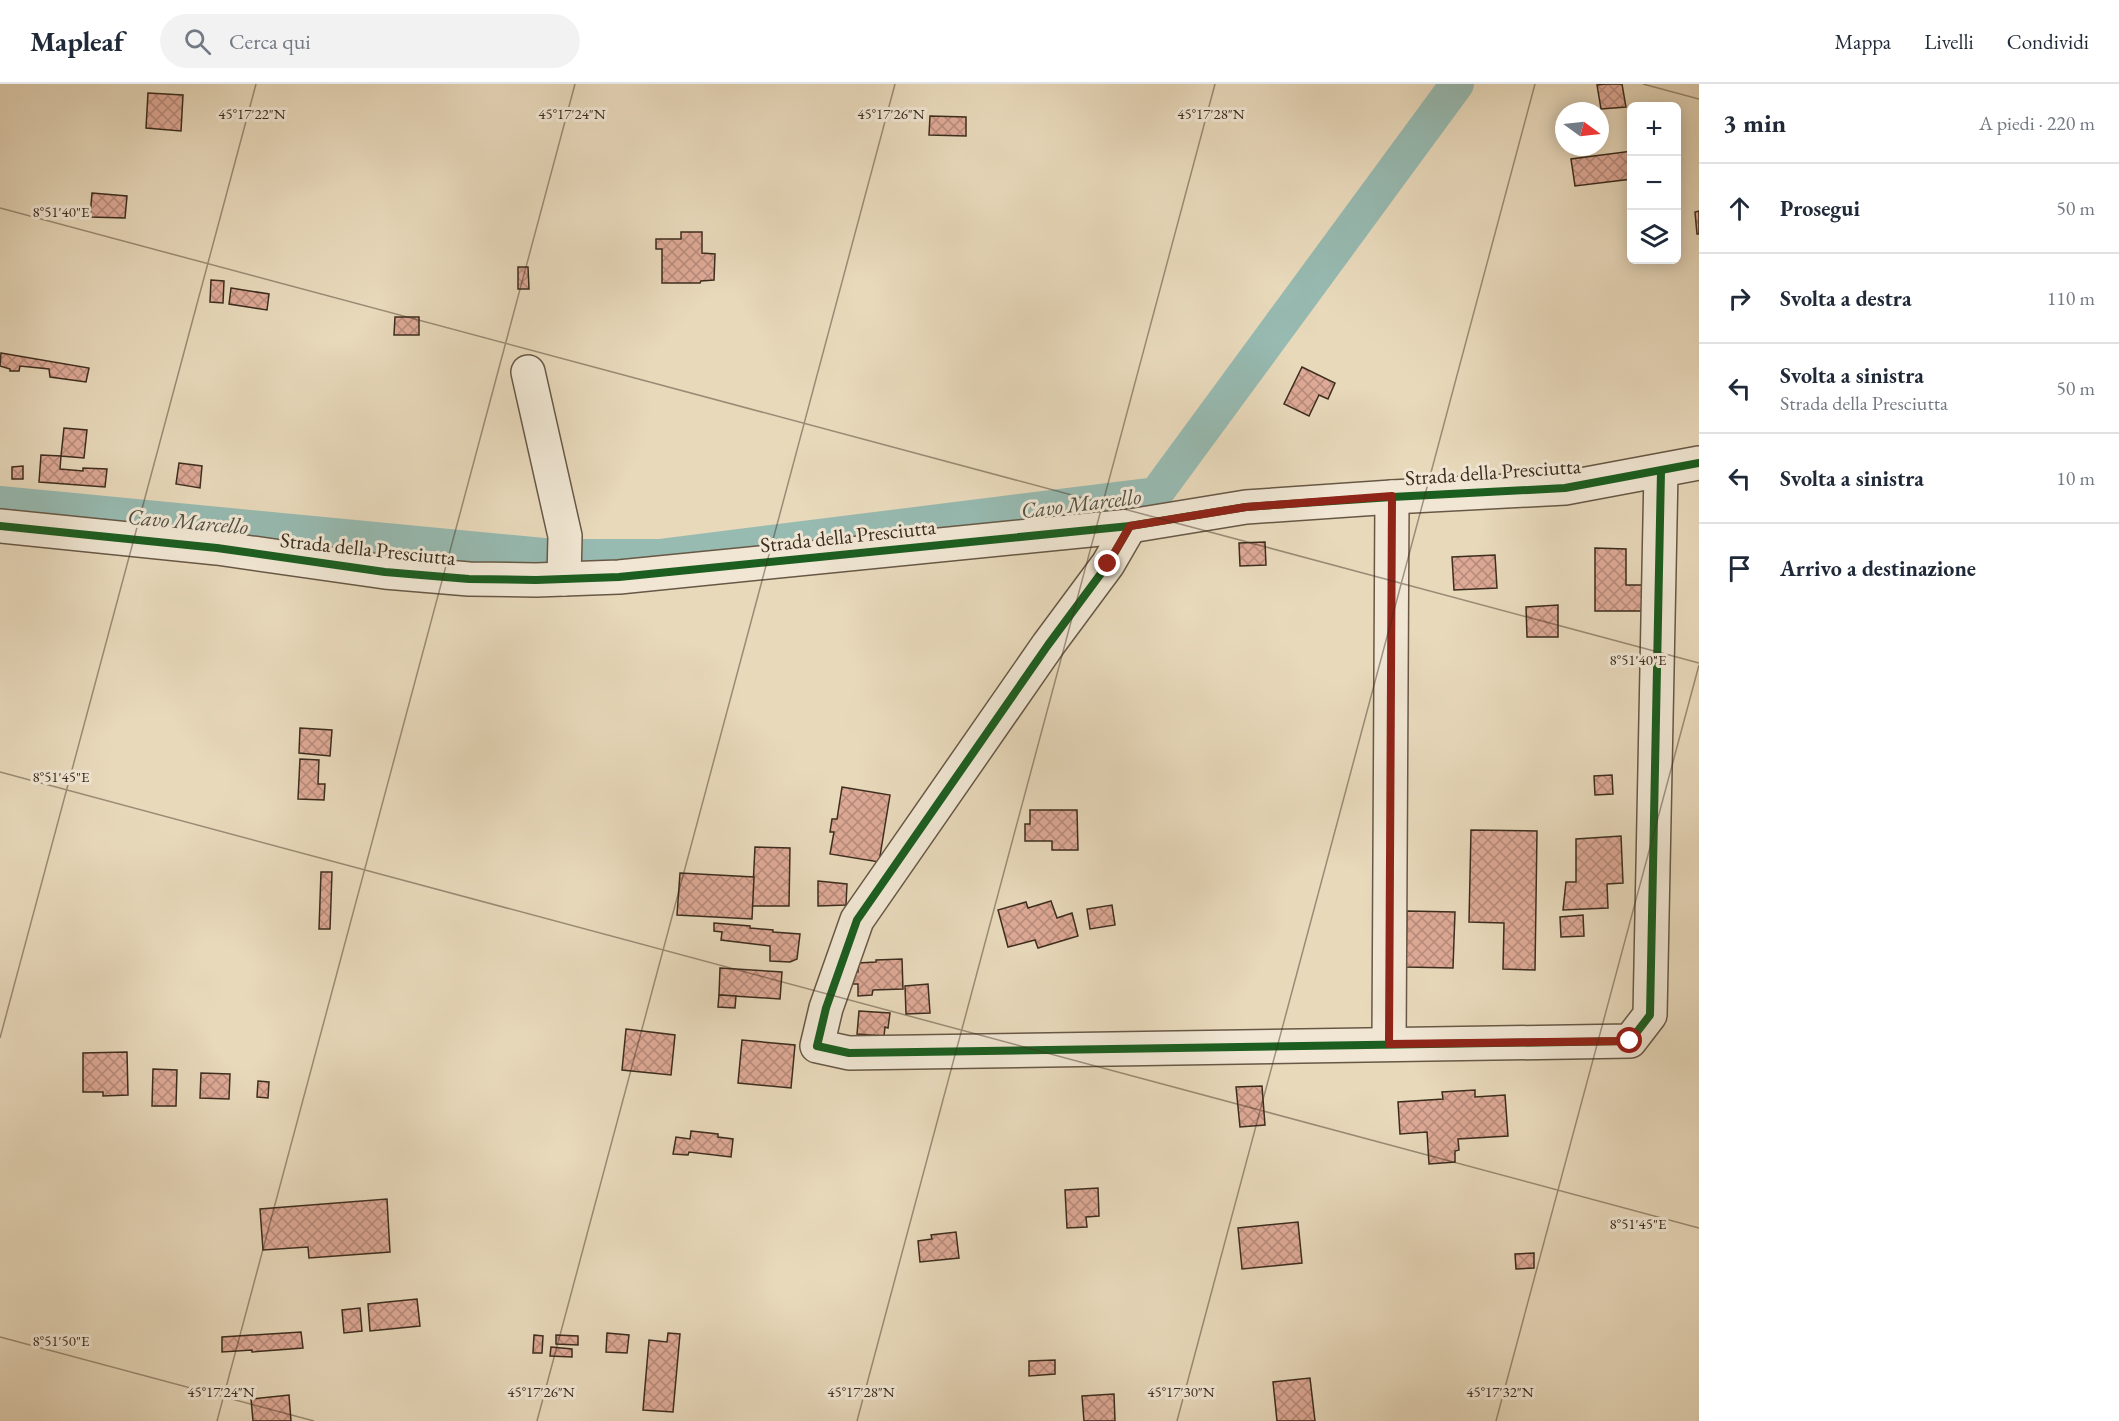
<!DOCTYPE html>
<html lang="it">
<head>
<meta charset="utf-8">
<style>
	:root { --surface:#fff; --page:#f2f2f3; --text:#1f2937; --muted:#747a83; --line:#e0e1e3 }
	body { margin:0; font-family:"EB Garamond",serif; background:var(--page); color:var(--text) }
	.controls { position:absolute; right:18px; top:18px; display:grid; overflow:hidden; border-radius:9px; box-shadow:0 3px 15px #0003 }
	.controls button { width:54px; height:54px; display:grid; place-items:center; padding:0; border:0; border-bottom:2px solid var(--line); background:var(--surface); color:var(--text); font:30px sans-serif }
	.compass { position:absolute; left:1555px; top:18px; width:54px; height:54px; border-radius:50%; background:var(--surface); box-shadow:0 3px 15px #0003; rotate:105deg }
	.stop { position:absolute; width:18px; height:18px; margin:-14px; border:4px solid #8f2418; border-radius:50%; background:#fff }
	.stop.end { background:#8f2418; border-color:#fff; box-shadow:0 2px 6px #0008 }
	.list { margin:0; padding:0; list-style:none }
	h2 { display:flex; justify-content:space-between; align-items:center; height:78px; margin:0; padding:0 24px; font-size:26px }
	h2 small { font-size:20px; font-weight:400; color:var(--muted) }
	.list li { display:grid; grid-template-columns:39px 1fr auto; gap:18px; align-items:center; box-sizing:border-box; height:90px; padding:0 24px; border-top:2px solid var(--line) }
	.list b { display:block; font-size:22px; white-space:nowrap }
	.list p { margin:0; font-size:20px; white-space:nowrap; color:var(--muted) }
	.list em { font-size:20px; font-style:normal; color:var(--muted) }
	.icon { flex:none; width:33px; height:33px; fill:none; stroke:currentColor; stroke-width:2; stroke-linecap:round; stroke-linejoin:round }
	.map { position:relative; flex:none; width:1699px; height:1337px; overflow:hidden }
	header { display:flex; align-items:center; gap:36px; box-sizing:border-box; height:84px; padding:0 30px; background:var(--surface); border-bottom:2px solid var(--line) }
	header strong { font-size:28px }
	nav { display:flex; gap:33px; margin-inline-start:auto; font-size:21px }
	.search { width:420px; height:54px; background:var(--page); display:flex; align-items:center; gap:15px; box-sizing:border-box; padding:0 21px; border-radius:33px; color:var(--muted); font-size:22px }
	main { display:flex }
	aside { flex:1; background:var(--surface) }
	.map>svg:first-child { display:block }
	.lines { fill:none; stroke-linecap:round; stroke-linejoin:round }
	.canal { stroke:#97bab1; stroke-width:34 }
	.building { fill:url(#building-cross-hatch); stroke:#3c2d1e; stroke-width:1.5 }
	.minor-casing { stroke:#675845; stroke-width:36 }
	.minor { stroke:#f0e6d3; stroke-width:33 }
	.cycleway-casing { stroke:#f0e6d3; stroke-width:11 }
	.cycleway { stroke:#1b5e20; stroke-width:8 }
	.route { stroke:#8f2418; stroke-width:8 }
	.ticks { fill:none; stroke:#3c2d1e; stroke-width:1.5; stroke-opacity:0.45 }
	.labels { text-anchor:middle; stroke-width:6; stroke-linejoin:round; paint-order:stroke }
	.street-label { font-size:21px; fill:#3c2d1e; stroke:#f0e6d3 }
	.water-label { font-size:22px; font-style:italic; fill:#535043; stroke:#f0e6d3 }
	.ticks-label { font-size:15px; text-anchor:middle; fill:#3c2d1e; stroke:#f0e6d3; stroke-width:6; stroke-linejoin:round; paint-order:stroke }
</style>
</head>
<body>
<header>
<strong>Mapleaf</strong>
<div class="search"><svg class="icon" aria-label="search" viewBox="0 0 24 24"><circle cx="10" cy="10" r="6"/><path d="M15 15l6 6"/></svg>Cerca qui</div>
<nav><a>Mappa</a><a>Livelli</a><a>Condividi</a></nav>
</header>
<main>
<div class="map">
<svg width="1699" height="1337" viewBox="0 0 1699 1337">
	<defs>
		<pattern id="building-cross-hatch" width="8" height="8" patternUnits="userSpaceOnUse" patternTransform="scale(1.5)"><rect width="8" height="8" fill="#dea996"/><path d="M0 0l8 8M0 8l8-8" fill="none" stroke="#b58a7a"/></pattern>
	</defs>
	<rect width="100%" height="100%" fill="#e8d9bb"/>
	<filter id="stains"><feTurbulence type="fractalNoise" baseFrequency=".00333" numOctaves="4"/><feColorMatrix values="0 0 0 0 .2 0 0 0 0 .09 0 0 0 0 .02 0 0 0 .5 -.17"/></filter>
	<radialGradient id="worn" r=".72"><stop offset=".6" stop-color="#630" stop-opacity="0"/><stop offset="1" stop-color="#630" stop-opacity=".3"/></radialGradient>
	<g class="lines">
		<g class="canal">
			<polyline points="0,419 554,472"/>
			<polyline points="573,472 659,472 1156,410 1457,0"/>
		</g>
	</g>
	<g class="building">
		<polygon points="1606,0 1622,0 1626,23 1601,25 1597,1"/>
		<polygon points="148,9 183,11 181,47 146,44"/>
		<polygon points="930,32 966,33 966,52 929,51"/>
		<polygon points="1632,67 1632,95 1575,102 1571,75"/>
		<polygon points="92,109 127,112 125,134 90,133"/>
		<polygon points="1699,127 1699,150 1697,150 1695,128"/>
		<polygon points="681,148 702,148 702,169 715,170 714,196 701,197 700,199 662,199 662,165 656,165 656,155 681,155"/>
		<polygon points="518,183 528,183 529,205 518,205"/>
		<polygon points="211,196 224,197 223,219 210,218"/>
		<polygon points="231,204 269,210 267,226 229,220"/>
		<polygon points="395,233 419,233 419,251 394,251"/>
		<polygon points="1,269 89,284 86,298 50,293 49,285 20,282 19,287 10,287 10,285 0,282"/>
		<polygon points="1302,283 1335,299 1328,315 1319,311 1309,332 1284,320"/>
		<polygon points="64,344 87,346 84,374 61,372"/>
		<polygon points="41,371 61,372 60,385 83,387 83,384 107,385 105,403 39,398"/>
		<polygon points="179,379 202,382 200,404 176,400"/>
		<polygon points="23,382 23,395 12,395 12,383"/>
		<polygon points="1265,458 1266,481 1240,482 1239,459"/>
		<polygon points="1595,464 1626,465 1626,501 1642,501 1642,527 1595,527"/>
		<polygon points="1495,471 1497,504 1454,506 1452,473"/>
		<polygon points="1558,521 1558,553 1527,553 1526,523"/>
		<polygon points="300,644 332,646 330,672 299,669"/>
		<polygon points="300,675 319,676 318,700 325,700 324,716 298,715"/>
		<polygon points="1612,691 1613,710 1595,711 1594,692"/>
		<polygon points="842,703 890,711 879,778 830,770 834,748 830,748 832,735 837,735"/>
		<polygon points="1030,726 1077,726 1078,766 1052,766 1052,757 1025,757 1025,740 1030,740"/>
		<polygon points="1471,746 1537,747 1535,886 1503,885 1504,839 1469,838"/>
		<polygon points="1621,752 1623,799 1607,800 1608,824 1563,826 1566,798 1576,798 1576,755"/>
		<polygon points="755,763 790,764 789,822 752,822"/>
		<polygon points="321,788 332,788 330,845 319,845"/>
		<polygon points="680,789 754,793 752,835 677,831"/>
		<polygon points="818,797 847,800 846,821 818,822"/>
		<polygon points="1051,817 1057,834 1072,829 1078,852 1038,864 1035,856 1008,863 998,826 1026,818 1028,824"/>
		<polygon points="1112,821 1115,841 1090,845 1087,825"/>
		<polygon points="1407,827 1455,828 1453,884 1406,883"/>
		<polygon points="1583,831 1584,852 1561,853 1560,833"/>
		<polygon points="714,839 750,842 750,844 773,846 773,848 800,850 797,875 790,878 770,877 770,862 721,856 722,848 714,847"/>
		<polygon points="902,875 903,905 873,906 872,911 858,912 858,900 851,900 850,888 858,888 858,879 876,878 876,876"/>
		<polygon points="720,884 782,888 780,915 719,911"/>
		<polygon points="928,900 930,929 906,930 905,902"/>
		<polygon points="719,911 736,912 735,924 718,923"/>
		<polygon points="859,927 890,929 888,944 885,943 884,952 857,950"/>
		<polygon points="626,945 675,951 671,991 622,986"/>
		<polygon points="742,956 795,961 791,1004 738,999"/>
		<polygon points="127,968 128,1011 103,1012 103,1008 83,1008 83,969"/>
		<polygon points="153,985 177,986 176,1022 152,1022"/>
		<polygon points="201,989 230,990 229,1015 200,1014"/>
		<polygon points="258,997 269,998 268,1014 257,1013"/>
		<polygon points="1262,1002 1265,1041 1240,1043 1236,1003"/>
		<polygon points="1475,1006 1475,1013 1505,1011 1508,1052 1458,1055 1459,1066 1455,1067 1455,1078 1429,1080 1427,1048 1400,1050 1398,1018 1443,1015 1442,1008"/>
		<polygon points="691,1047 718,1050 718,1053 733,1055 731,1073 689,1068 688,1071 673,1070 676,1053 690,1055"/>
		<polygon points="1098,1104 1099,1132 1086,1133 1087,1143 1067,1144 1065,1106"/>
		<polygon points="387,1115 390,1168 309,1174 308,1163 263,1166 260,1125"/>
		<polygon points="1298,1138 1302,1179 1242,1185 1238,1144"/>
		<polygon points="956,1148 959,1174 920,1178 918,1157 932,1155 931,1151"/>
		<polygon points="1534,1169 1534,1184 1516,1185 1515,1170"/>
		<polygon points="417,1215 420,1242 370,1247 368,1220"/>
		<polygon points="360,1224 362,1247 344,1249 342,1226"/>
		<polygon points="301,1248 303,1264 252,1268 252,1266 222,1268 222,1253"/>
		<polygon points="607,1249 629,1251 627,1269 606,1268"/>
		<polygon points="668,1249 680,1250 673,1328 643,1326 649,1256 667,1258"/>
		<polygon points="534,1251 543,1252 542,1269 533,1269"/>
		<polygon points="556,1251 578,1252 578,1261 556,1260"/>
		<polygon points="551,1263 572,1265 572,1273 550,1272"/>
		<polygon points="1055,1276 1055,1290 1029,1292 1029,1277"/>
		<polygon points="1310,1294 1315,1337 1277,1337 1273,1298"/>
		<polygon points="1114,1310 1115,1337 1084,1337 1082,1312"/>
		<polygon points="289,1311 291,1337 253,1337 251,1315"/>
	</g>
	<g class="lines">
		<defs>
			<g id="minor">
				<polyline points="528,288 565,452 564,495"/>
				<polyline points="0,442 217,464 385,488 469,495 536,496 619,493 1130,442 1246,423 1392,413 1565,404 1699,379"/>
				<polyline points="1130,442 1108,480 1048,561 857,836 826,924 817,962 849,969 1630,957 1650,931 1661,387"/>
				<polyline points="1389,960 1392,413"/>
			</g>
		</defs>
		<use href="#minor" class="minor-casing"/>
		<use href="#minor" class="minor"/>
		<defs>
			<g id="cycleway">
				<polyline points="0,442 217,464 385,488 469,495 536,496 619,493 1130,442 1246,423 1392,413 1565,404 1699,379"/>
				<polyline points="1130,442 1108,480 1048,561 857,836 826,924 817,962 849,969 1630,957 1650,931 1661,387"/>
			</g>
		</defs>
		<use href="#cycleway" class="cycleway-casing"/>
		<use href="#cycleway" class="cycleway"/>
	</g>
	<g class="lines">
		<polyline class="route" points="1108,480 1130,442 1246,423 1392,412 1389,960 1630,957"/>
	</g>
	<path class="ticks" d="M1643,0L1699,15M0,124L1699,579M0,688L1699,1144M0,954L256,0M0,1253L314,1337M217,1337L575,0M537,1337L895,0M857,1337L1215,0M1177,1337L1535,0M1496,1337L1699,581"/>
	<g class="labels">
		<g class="street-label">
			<text transform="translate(1493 388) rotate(-4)" y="7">Strada della Presciutta</text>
			<text transform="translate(848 452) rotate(-6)" y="7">Strada della Presciutta</text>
			<text transform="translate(368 465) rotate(6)" y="7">Strada della Presciutta</text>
		</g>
		<g class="water-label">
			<text transform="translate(1081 419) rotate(-7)" y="8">Cavo Marcello</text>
			<text transform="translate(188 437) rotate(5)" y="8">Cavo Marcello</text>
		</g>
	</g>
	<g class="ticks-label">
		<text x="252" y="35">45°17'22"N</text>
		<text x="572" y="35">45°17'24"N</text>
		<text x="891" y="35">45°17'26"N</text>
		<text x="1211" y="35">45°17'28"N</text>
		<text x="61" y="133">8°51'40"E</text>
		<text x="1638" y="581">8°51'40"E</text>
		<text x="61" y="698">8°51'45"E</text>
		<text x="1638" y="1145">8°51'45"E</text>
		<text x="61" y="1262">8°51'50"E</text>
		<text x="221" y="1313">45°17'24"N</text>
		<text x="541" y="1313">45°17'26"N</text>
		<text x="861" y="1313">45°17'28"N</text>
		<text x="1181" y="1313">45°17'30"N</text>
		<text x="1500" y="1313">45°17'32"N</text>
	</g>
	<rect width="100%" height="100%" filter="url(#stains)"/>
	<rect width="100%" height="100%" fill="url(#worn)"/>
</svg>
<div class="controls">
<button>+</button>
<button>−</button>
<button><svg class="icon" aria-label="layers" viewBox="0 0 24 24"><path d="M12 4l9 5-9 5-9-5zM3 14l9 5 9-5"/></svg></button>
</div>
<svg class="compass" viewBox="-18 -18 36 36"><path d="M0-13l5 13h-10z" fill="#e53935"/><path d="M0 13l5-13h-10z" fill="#747a83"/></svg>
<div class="stop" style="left:1630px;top:957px"></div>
<div class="stop end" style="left:1108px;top:480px"></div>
</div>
<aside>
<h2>3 min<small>A piedi · 220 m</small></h2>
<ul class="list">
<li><svg class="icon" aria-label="ahead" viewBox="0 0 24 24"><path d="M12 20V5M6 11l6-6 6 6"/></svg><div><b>Prosegui</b></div><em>50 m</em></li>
<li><svg class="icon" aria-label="right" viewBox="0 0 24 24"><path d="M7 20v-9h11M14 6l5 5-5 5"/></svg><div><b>Svolta a destra</b></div><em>110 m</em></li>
<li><svg class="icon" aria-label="left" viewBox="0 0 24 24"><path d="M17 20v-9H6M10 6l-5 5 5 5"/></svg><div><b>Svolta a sinistra</b><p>Strada della Presciutta</p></div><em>50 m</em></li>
<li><svg class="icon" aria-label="left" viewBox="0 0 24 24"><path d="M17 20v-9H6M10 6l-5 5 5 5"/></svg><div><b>Svolta a sinistra</b></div><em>10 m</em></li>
<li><svg class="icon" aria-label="arrive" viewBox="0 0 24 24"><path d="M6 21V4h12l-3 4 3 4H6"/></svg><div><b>Arrivo a destinazione</b></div></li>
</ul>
</aside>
</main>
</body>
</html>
